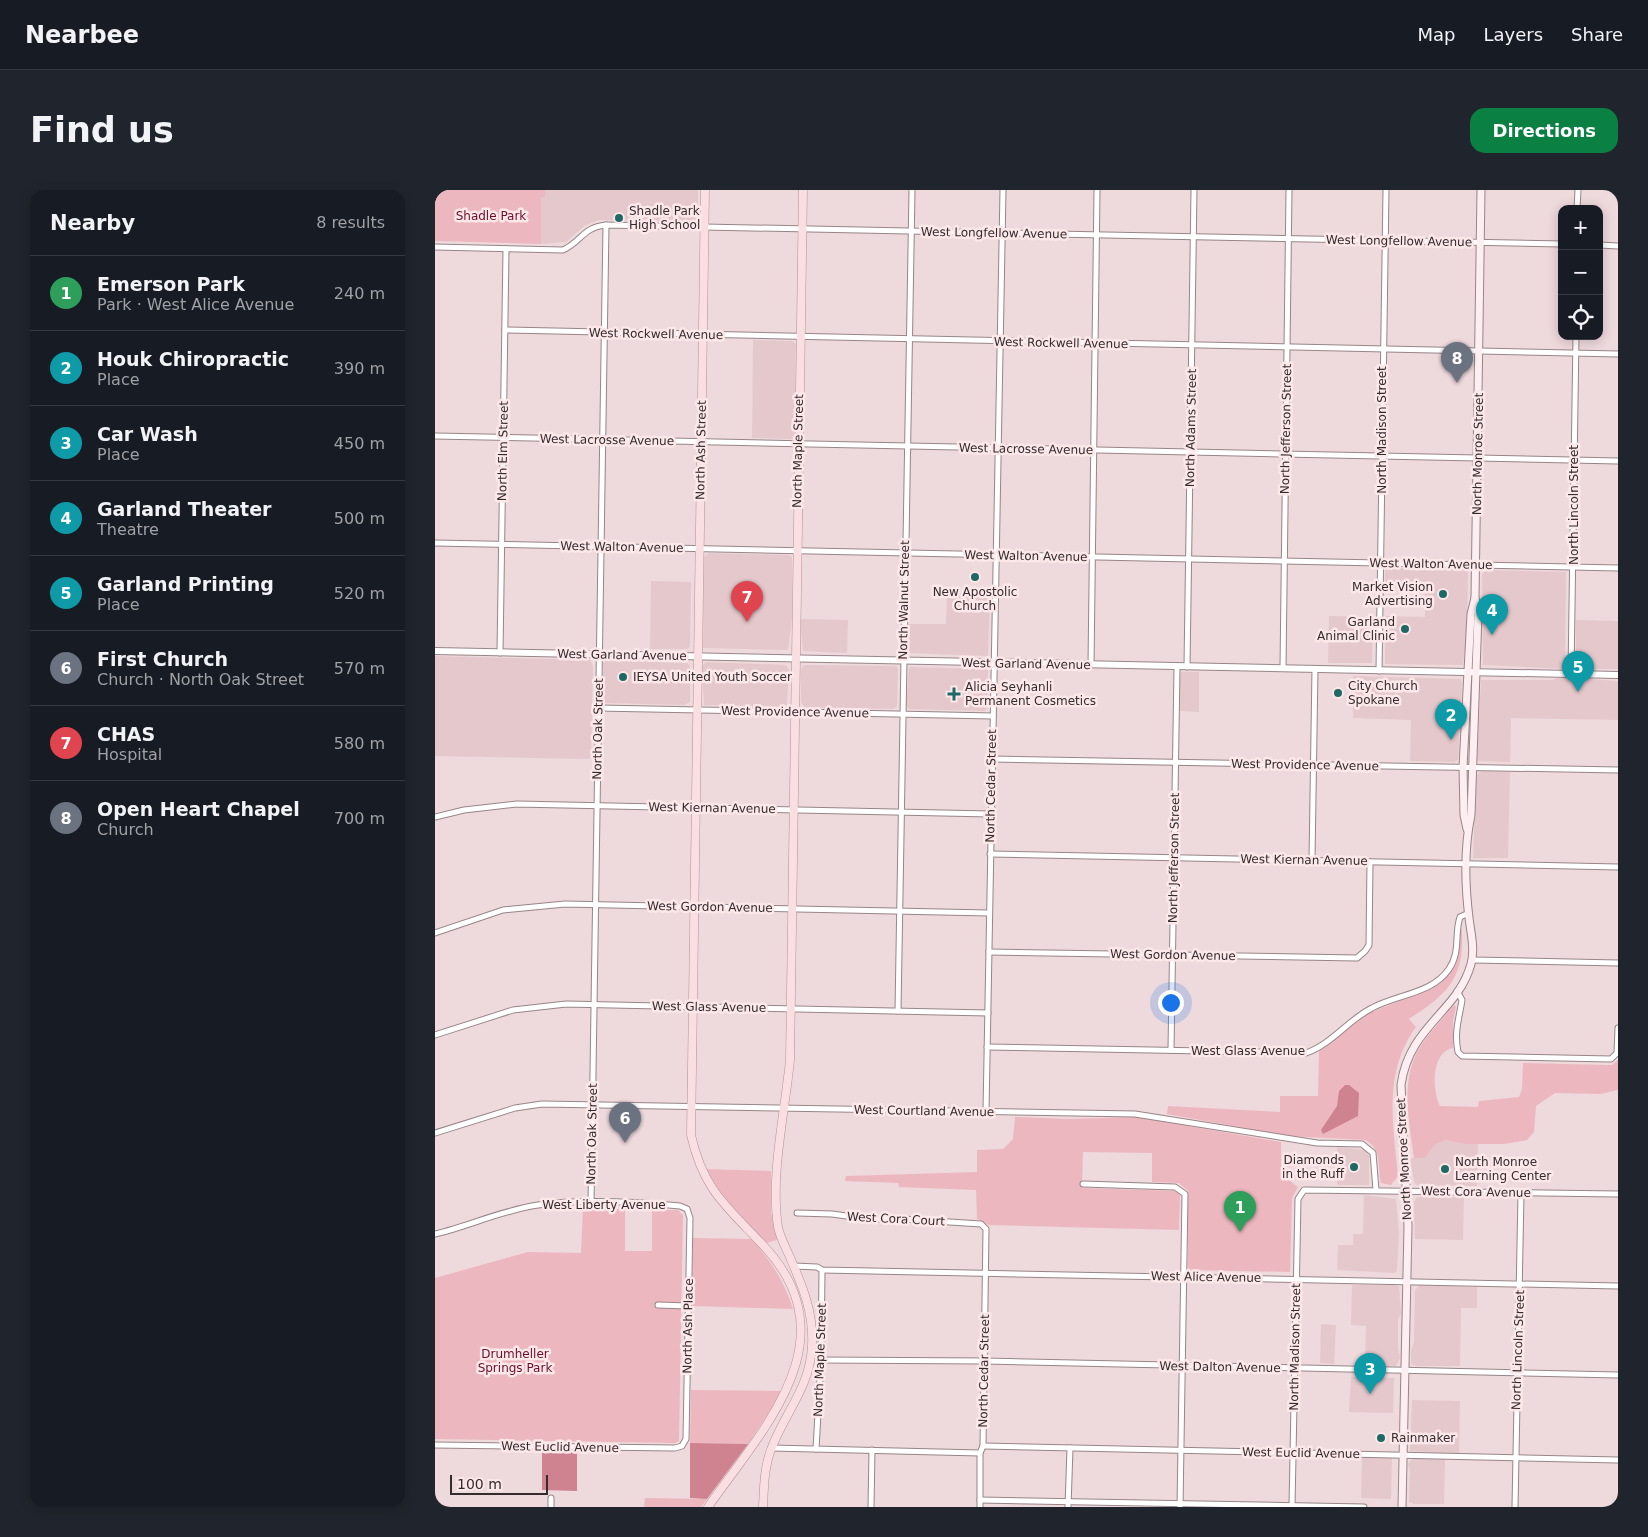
<!DOCTYPE html>
<html lang="en">
<head>
<meta charset="utf-8">
<style>
	:root { --surface:#171b24; --page:#20242c; --text:#f1f3f6; --muted:#9ea1a6; --line:#363941; --accent:#0b8043 }
	body { margin:0; font-family:"DejaVu Sans",sans-serif; background:var(--page); color:var(--text) }
	.controls { position:absolute; right:15px; top:15px; display:grid; overflow:hidden; border-radius:10px; box-shadow:0 2px 12px #0003 }
	.controls button { width:45px; height:45px; display:grid; place-items:center; padding:0; border:0; border-bottom:1px solid var(--line); background:var(--surface); color:var(--text); font:25px sans-serif }
	.scale { position:absolute; left:15px; bottom:12px; width:98px; box-sizing:border-box; padding-left:5px; border:2px solid #332b2c; border-top:0; font-size:14px; line-height:18px; white-space:nowrap; color:#332b2c; -webkit-text-stroke:4px #fce7e9; paint-order:stroke }
	.you { position:absolute; left:735px; top:812px; width:18px; height:18px; margin:-12px; border:4px solid #fff; border-radius:50%; background:#1a73e8; box-shadow:0 0 0 8px #1a73e833 }
	.badge { display:grid; place-items:center; width:32px; height:32px; border-radius:50%; background:var(--accent); color:#fff; font-size:16px; font-weight:700 }
	.pin { position:absolute; translate:-50% -41px; filter:drop-shadow(0 1px 2px #0008) }
	.pin::after { content:''; position:absolute; top:26px; width:18px; height:15px; background:inherit; clip-path:polygon(0 0,100% 0,50% 100%) }
	.list { margin:0; padding:0; list-style:none }
	h2 { display:flex; justify-content:space-between; align-items:center; height:65px; margin:0; padding:0 20px; font-size:21px }
	h2 small { font-size:16px; font-weight:400; color:var(--muted) }
	.list li { display:grid; grid-template-columns:32px 1fr auto; gap:15px; align-items:center; box-sizing:border-box; height:75px; padding:0 20px; border-top:1px solid var(--line) }
	.list b { display:block; font-size:19px; white-space:nowrap }
	.list p { margin:0; font-size:16px; white-space:nowrap; color:var(--muted) }
	.list em { font-size:16px; font-style:normal; color:var(--muted) }
	.icon { flex:none; width:28px; height:28px; fill:none; stroke:currentColor; stroke-width:2; stroke-linecap:round; stroke-linejoin:round }
	.map { position:relative; flex:none; width:1183px; height:1317px; overflow:hidden; border-radius:15px }
	header { display:flex; align-items:center; gap:30px; box-sizing:border-box; height:70px; padding:0 25px; background:var(--surface); border-bottom:1px solid var(--line) }
	header strong { font-size:24px }
	nav { display:flex; gap:28px; margin-inline-start:auto; font-size:18px }
	.intro { display:flex; align-items:center; justify-content:space-between; box-sizing:border-box; height:120px; padding:0 30px }
	h1 { margin:0; font-size:35px }
	.button { padding:12px 22px; border-radius:15px; background:var(--accent); color:#fff; font-size:18px; font-weight:700 }
	main { display:flex; gap:30px; padding:0 30px }
	aside { flex:1; background:var(--surface); border-radius:15px; box-shadow:0 2px 12px #0003 }
	.map>svg:first-child { display:block }
	.built { fill:#e5c8cc }
	.green { fill:#edb7bf }
	.forest { fill:#cf828f }
	.lines { fill:none; stroke-linecap:round; stroke-linejoin:round }
	.minor-casing { stroke:#988587; stroke-width:7 }
	.tertiary-casing { stroke:#988587; stroke-width:8 }
	.secondary-casing { stroke:#988587; stroke-width:9 }
	.primary-casing { stroke:#b29296; stroke-width:9 }
	.minor { stroke:#fff; stroke-width:5 }
	.tertiary { stroke:#fff; stroke-width:6 }
	.secondary { stroke:#fdeff1; stroke-width:7 }
	.primary { stroke:#fadfe2; stroke-width:8 }
	.poi-dot { fill:#1e6965; stroke:#fce7e9; stroke-width:2 }
	.labels { text-anchor:middle; stroke-width:5; stroke-linejoin:round; paint-order:stroke }
	.poi-label { font-size:12px; fill:#332b2c; stroke:#fce7e9; text-anchor:start }
	.park-label { font-size:12px; fill:#6b0d2b; stroke:#fce7e9 }
	.street-label { font-size:12px; fill:#332b2c; stroke:#fce7e9 }
</style>
</head>
<body>
<header>
<strong>Nearbee</strong>
<nav><a>Map</a><a>Layers</a><a>Share</a></nav>
</header>
<div class="intro"><h1>Find us</h1><a class="button">Directions</a></div>
<main>
<aside>
<h2>Nearby<small>8 results</small></h2>
<ul class="list">
<li><span class="badge" style="background:#2e9e5b">1</span><div><b>Emerson Park</b><p>Park · West Alice Avenue</p></div><em>240 m</em></li>
<li><span class="badge" style="background:#0f9aa8">2</span><div><b>Houk Chiropractic</b><p>Place</p></div><em>390 m</em></li>
<li><span class="badge" style="background:#0f9aa8">3</span><div><b>Car Wash</b><p>Place</p></div><em>450 m</em></li>
<li><span class="badge" style="background:#0f9aa8">4</span><div><b>Garland Theater</b><p>Theatre</p></div><em>500 m</em></li>
<li><span class="badge" style="background:#0f9aa8">5</span><div><b>Garland Printing</b><p>Place</p></div><em>520 m</em></li>
<li><span class="badge" style="background:#6b7280">6</span><div><b>First Church</b><p>Church · North Oak Street</p></div><em>570 m</em></li>
<li><span class="badge" style="background:#e0444e">7</span><div><b>CHAS</b><p>Hospital</p></div><em>580 m</em></li>
<li><span class="badge" style="background:#6b7280">8</span><div><b>Open Heart Chapel</b><p>Church</p></div><em>700 m</em></li>
</ul>
</aside>
<div class="map">
<svg width="1183" height="1317" viewBox="0 0 1183 1317">
	<rect width="100%" height="100%" fill="#eed9dc"/>
	<g class="built">
		<polygon points="110,0 263,0 263,27 260,31 164,30 149,36 131,52 106,54 106,7 110,7"/>
		<polygon points="318,150 357,151 361,154 359,245 356,249 317,248"/>
		<polygon points="274,363 354,365 357,367 357,429 353,460 268,458 269,367"/>
		<polygon points="954,377 1028,379 1033,381 1032,441 1028,475 950,474 950,426 990,427 990,397 950,397 950,380"/>
		<polygon points="1053,380 1131,382 1130,479 1048,475 1047,384"/>
		<polygon points="216,391 256,392 255,456 253,459 215,459"/>
		<polygon points="512,403 555,404 553,466 472,463 473,434 511,434"/>
		<polygon points="894,426 938,427 937,473 893,473"/>
		<polygon points="365,429 413,430 412,463 368,461"/>
		<polygon points="1141,430 1183,431 1183,479 1141,479"/>
		<polygon points="0,466 155,470 158,476 156,569 0,566"/>
		<polygon points="170,470 252,473 255,476 255,512 249,515 170,513 168,509 168,473"/>
		<polygon points="271,472 351,475 354,479 352,515 346,517 269,515 267,476"/>
		<polygon points="369,475 461,476 463,479 462,516 458,519 369,517 366,512 366,480"/>
		<polygon points="474,477 553,479 552,519 549,521 474,519 471,515"/>
		<polygon points="747,482 764,482 764,522 743,521 744,485"/>
		<polygon points="918,486 1025,489 1027,493 1023,570 1019,572 975,571 976,530 918,528"/>
		<polygon points="1124,487 1183,491 1183,530 1076,528 1075,572 1043,571 1042,569 1046,490 1118,490"/>
		<polygon points="1046,581 1075,582 1073,668 1038,668 1041,586"/>
		<polygon points="1010,950 1043,954 1042,996 982,995 979,992 975,968 990,968 1000,955"/>
		<polygon points="902,957 931,960 934,966 934,995 902,995"/>
		<polygon points="929,1005 961,1009 964,1043 962,1081 959,1083 902,1080 903,1055 918,1055 918,1044 928,1044"/>
		<polygon points="987,1006 1029,1007 1028,1050 980,1049 979,1013 981,1008"/>
		<polygon points="917,1095 959,1095 964,1097 966,1123 963,1129 963,1158 965,1168 961,1176 930,1174 931,1136 916,1135"/>
		<polygon points="985,1095 1042,1097 1042,1118 1026,1118 1025,1176 982,1176 976,1174 976,1161 979,1152 980,1100"/>
		<polygon points="886,1134 901,1135 899,1174 885,1173"/>
		<polygon points="916,1187 959,1188 958,1223 914,1222"/>
		<polygon points="977,1210 1025,1211 1024,1264 975,1261"/>
		<polygon points="927,1268 957,1268 956,1309 926,1308"/>
		<polygon points="978,1268 1010,1269 1009,1314 979,1314 974,1312 975,1281 973,1274"/>
	</g>
	<g class="green">
		<polygon points="0,0 110,0 110,7 106,7 106,54 0,51"/>
		<path d="M1025,735C1028,739 1027,750 1027,757C1025,795 1004,809 974,829L981,837C948,882 958,934 963,986L956,995L946,993C942,976 948,959 930,950L853,946L732,924L733,916L845,922V906H883L884,861L931,824L996,799C1020,783 1026,762 1025,735Z"/>
		<path d="M1019,815L1021,817L1018,831V858C996,862 997,900 1005,916L1043,917L1044,911L1084,907L1087,899L1088,873L1171,875H1177L1183,870V900L1165,904L1120,903L1101,916L1099,942L1092,950L1069,954H1031L1010,950L1000,955L990,968H979C974,931 964,887 987,854C996,840 1009,828 1019,815Z"/>
		<polygon points="580,927 634,929 701,927 846,952 846,988 851,988 863,997 857,1008 855,1082 755,1080 753,1077 753,1001 744,993 717,992 717,963 648,962 647,998 743,1001 745,1004 744,1040 554,1035 542,1029 541,1000 464,997 463,993 410,991 411,986 542,982 542,960 568,959 578,949"/>
		<polygon points="269,979 336,981 336,1022 342,1050 331,1053 291,1012"/>
		<polygon points="148,1019 190,1019 190,1061 217,1061 217,1020 243,1020 248,1025 244,1251 240,1253 0,1249 0,1088 93,1062 146,1063"/>
		<path d="M258,1048L317,1049C336,1071 349,1091 358,1119L257,1116Z"/>
		<polygon points="256,1200 348,1201 313,1254 255,1253"/>
		<polygon points="210,1308 272,1309 266,1317 209,1317"/>
	</g>
	<g class="forest">
		<polygon points="910,895 914,895 924,903 923,926 888,944 886,940 902,916 904,901"/>
		<polygon points="255,1253 313,1254 272,1309 255,1308"/>
		<polygon points="107,1261 142,1262 142,1301 107,1300"/>
	</g>
	<g class="lines">
		<defs>
			<g id="minor">
				<polyline points="1142,19 1143,0"/>
				<polyline points="1164,55 1183,56"/>
				<path d="M0,57L128,60C146,52 148,37 171,35L1127,54"/>
				<polyline points="70,140 1183,164"/>
				<polyline points="0,246 1183,271"/>
				<polyline points="0,353 1183,378"/>
				<polyline points="65,463 71,59"/>
				<polyline points="656,475 662,0"/>
				<polyline points="752,477 759,0"/>
				<polyline points="848,478 854,0"/>
				<polyline points="944,481 951,0"/>
				<polyline points="1136,484 1141,146"/>
				<polyline points="163,518 558,526"/>
				<polyline points="557,569 1183,580"/>
				<polyline points="0,627 29,620 82,614 556,624"/>
				<polyline points="555,664 1183,677"/>
				<polyline points="877,670 880,479"/>
				<polyline points="0,743 68,720 130,714 554,723"/>
				<polyline points="554,762 922,768 930,761 934,755 935,672"/>
				<polyline points="1037,770 1183,773"/>
				<path d="M1022,801L1027,810C1024,829 1019,842 1023,862L1027,866L1176,869L1182,863L1183,838"/>
				<polyline points="463,821 477,0"/>
				<polyline points="0,845 78,820 131,814 553,823"/>
				<path d="M552,857L871,863C897,854 913,830 937,818C963,804 997,804 1014,779C1026,761 1019,745 1025,727L1034,723"/>
				<polyline points="736,860 742,477"/>
				<polyline points="551,922 568,0"/>
				<polyline points="0,943 80,918 107,914 700,924 882,953 927,954 938,963 941,1000"/>
				<polyline points="648,994 740,997 750,1004 745,1317"/>
				<polyline points="156,1013 171,35"/>
				<polyline points="362,1023 397,1024 433,1029 468,1029 546,1034 551,1039 548,1256 545,1263 545,1317"/>
				<path d="M0,1044C34,1036 68,1020 103,1015C146,1009 202,1012 245,1016L252,1019L255,1028L251,1249L247,1256L240,1258L0,1255"/>
				<polyline points="359,1076 382,1077 387,1080 1183,1096"/>
				<polyline points="223,1115 253,1116"/>
				<polyline points="386,1170 550,1171 1183,1185"/>
				<polyline points="548,1256 1183,1270"/>
				<polyline points="336,1258 545,1263"/>
				<polyline points="381,1259 386,1170 387,1080"/>
				<polyline points="545,1310 929,1317"/>
				<polyline points="116,1317 116,1308"/>
				<polyline points="436,1317 437,1260"/>
				<polyline points="633,1317 635,1258"/>
				<polyline points="857,1317 863,1009 869,1000 1183,1004"/>
				<polyline points="1080,1317 1086,1003"/>
			</g>
			<polyline id="tertiary" points="0,461 1183,485"/>
			<g id="secondary">
				<polyline points="1032,639 1029,625 1028,577 1036,424 1040,408 1046,0"/>
				<path d="M967,1317L973,1036L966,895C974,836 1023,822 1036,774C1040,759 1036,744 1034,728C1030,695 1029,658 1036,625L1043,424L1040,408"/>
			</g>
			<g id="primary">
				<path d="M270,0L256,945C268,999 291,1016 327,1054C417,1148 330,1236 273,1317"/>
				<path d="M328,1317C329,1297 329,1276 337,1257C351,1221 375,1197 377,1156C379,1122 367,1095 354,1065C350,1056 345,1047 343,1037C335,986 350,922 355,870L368,0"/>
			</g>
		</defs>
		<use href="#minor" class="minor-casing"/>
		<use href="#tertiary" class="tertiary-casing"/>
		<use href="#secondary" class="secondary-casing"/>
		<use href="#primary" class="primary-casing"/>
		<use href="#minor" class="minor"/>
		<use href="#tertiary" class="tertiary"/>
		<use href="#secondary" class="secondary"/>
		<use href="#primary" class="primary"/>
	</g>
	<g class="poi-dot">
		<circle cx="184" cy="28" r="5"/>
		<circle cx="540" cy="387" r="5"/>
		<circle cx="1008" cy="404" r="5"/>
		<circle cx="970" cy="439" r="5"/>
		<circle cx="188" cy="487" r="5"/>
		<circle cx="903" cy="503" r="5"/>
		<path d="M516.5 496.5h5v5h5v5h-5v5h-5v-5h-5v-5h5z"/>
		<circle cx="919" cy="977" r="5"/>
		<circle cx="1010" cy="979" r="5"/>
		<circle cx="946" cy="1248" r="5"/>
	</g>
	<g class="labels">
		<g class="poi-label">
			<text x="194" y="25">Shadle Park<tspan x="194" dy="14">High School</tspan></text>
			<text x="998" y="401" text-anchor="end">Market Vision<tspan x="998" dy="14">Advertising</tspan></text>
			<text x="540" y="406" text-anchor="middle">New Apostolic<tspan x="540" dy="14">Church</tspan></text>
			<text x="960" y="436" text-anchor="end">Garland<tspan x="960" dy="14">Animal Clinic</tspan></text>
			<text x="198" y="491">IEYSA United Youth Soccer</text>
			<text x="913" y="500">City Church<tspan x="913" dy="14">Spokane</tspan></text>
			<text x="530" y="501">Alicia Seyhanli<tspan x="530" dy="14">Permanent Cosmetics</tspan></text>
			<text x="909" y="974" text-anchor="end">Diamonds<tspan x="909" dy="14">in the Ruff</tspan></text>
			<text x="1020" y="976">North Monroe<tspan x="1020" dy="14">Learning Center</tspan></text>
			<text x="956" y="1252">Rainmaker</text>
		</g>
		<g class="park-label">
			<text x="56" y="30">Shadle Park</text>
			<text x="80" y="1168">Drumheller<tspan x="80" dy="14">Springs Park</tspan></text>
		</g>
		<g class="street-label">
			<text transform="translate(559 43) rotate(1)" y="4">West Longfellow Avenue</text>
			<text transform="translate(964 51) rotate(1)" y="4">West Longfellow Avenue</text>
			<text transform="translate(221 144) rotate(1)" y="4">West Rockwell Avenue</text>
			<text transform="translate(626 153) rotate(1)" y="4">West Rockwell Avenue</text>
			<text transform="translate(756 238) rotate(-89)" y="4">North Adams Street</text>
			<text transform="translate(851 239) rotate(-89)" y="4">North Jefferson Street</text>
			<text transform="translate(947 240) rotate(-90)" y="4">North Madison Street</text>
			<text transform="translate(172 250) rotate(1)" y="4">West Lacrosse Avenue</text>
			<text transform="translate(591 259) rotate(1)" y="4">West Lacrosse Avenue</text>
			<text transform="translate(266 260) rotate(-89)" y="4">North Ash Street</text>
			<text transform="translate(68 261) rotate(-89)" y="4">North Elm Street</text>
			<text transform="translate(363 261) rotate(-89)" y="4">North Maple Street</text>
			<text transform="translate(1043 264) rotate(-89)" y="4">North Monroe Street</text>
			<text transform="translate(1139 315) rotate(-90)" y="4">North Lincoln Street</text>
			<text transform="translate(187 357) rotate(1)" y="4">West Walton Avenue</text>
			<text transform="translate(591 366) rotate(1)" y="4">West Walton Avenue</text>
			<text transform="translate(996 374) rotate(1)" y="4">West Walton Avenue</text>
			<text transform="translate(469 410) rotate(-89)" y="4">North Walnut Street</text>
			<text transform="translate(187 465) rotate(1)" y="4">West Garland Avenue</text>
			<text transform="translate(591 474) rotate(1)" y="4">West Garland Avenue</text>
			<text transform="translate(360 522) rotate(1)" y="4">West Providence Avenue</text>
			<text transform="translate(163 539) rotate(-89)" y="4">North Oak Street</text>
			<text transform="translate(870 575) rotate(1)" y="4">West Providence Avenue</text>
			<text transform="translate(556 596) rotate(-89)" y="4">North Cedar Street</text>
			<text transform="translate(277 618) rotate(1)" y="4">West Kiernan Avenue</text>
			<text transform="translate(739 668) rotate(-89)" y="4">North Jefferson Street</text>
			<text transform="translate(869 670) rotate(1)" y="4">West Kiernan Avenue</text>
			<text transform="translate(275 717) rotate(1)" y="4">West Gordon Avenue</text>
			<text transform="translate(738 765) rotate(1)" y="4">West Gordon Avenue</text>
			<text transform="translate(274 817) rotate(1)" y="4">West Glass Avenue</text>
			<text x="813" y="865">West Glass Avenue</text>
			<text transform="translate(489 921) rotate(1)" y="4">West Courtland Avenue</text>
			<text transform="translate(157 944) rotate(-89)" y="4">North Oak Street</text>
			<text transform="translate(969 969) rotate(-93)" y="4">North Monroe Street</text>
			<text transform="translate(1041 1002) rotate(1)" y="4">West Cora Avenue</text>
			<text x="169" y="1019">West Liberty Avenue</text>
			<text transform="translate(461 1029) rotate(3)" y="4">West Cora Court</text>
			<text transform="translate(771 1087) rotate(1)" y="4">West Alice Avenue</text>
			<text transform="translate(253 1136) rotate(-89)" y="4">North Ash Place</text>
			<text transform="translate(860 1157) rotate(-89)" y="4">North Madison Street</text>
			<text transform="translate(1083 1160) rotate(-88)" y="4">North Lincoln Street</text>
			<text transform="translate(385 1170) rotate(-88)" y="4">North Maple Street</text>
			<text transform="translate(785 1177) rotate(1)" y="4">West Dalton Avenue</text>
			<text transform="translate(549 1181) rotate(-89)" y="4">North Cedar Street</text>
			<text transform="translate(125 1257) rotate(1)" y="4">West Euclid Avenue</text>
			<text transform="translate(866 1263) rotate(1)" y="4">West Euclid Avenue</text>
		</g>
	</g>
</svg>
<div class="controls">
<button>+</button>
<button>−</button>
<button><svg class="icon" aria-label="locate" viewBox="0 0 24 24"><circle cx="12" cy="12" r="6"/><path d="M12 2v4M12 18v4M2 12h4M18 12h4"/></svg></button>
</div>
<div class="scale">100 m</div>
<div class="you"></div>
<div class="pin badge" style="left:805px;top:1042px;background:#2e9e5b">1</div>
<div class="pin badge" style="left:1016px;top:550px;background:#0f9aa8">2</div>
<div class="pin badge" style="left:935px;top:1204px;background:#0f9aa8">3</div>
<div class="pin badge" style="left:1057px;top:445px;background:#0f9aa8">4</div>
<div class="pin badge" style="left:1143px;top:502px;background:#0f9aa8">5</div>
<div class="pin badge" style="left:190px;top:953px;background:#6b7280">6</div>
<div class="pin badge" style="left:312px;top:432px;background:#e0444e">7</div>
<div class="pin badge" style="left:1022px;top:193px;background:#6b7280">8</div>
</div>
</main>
</body>
</html>
